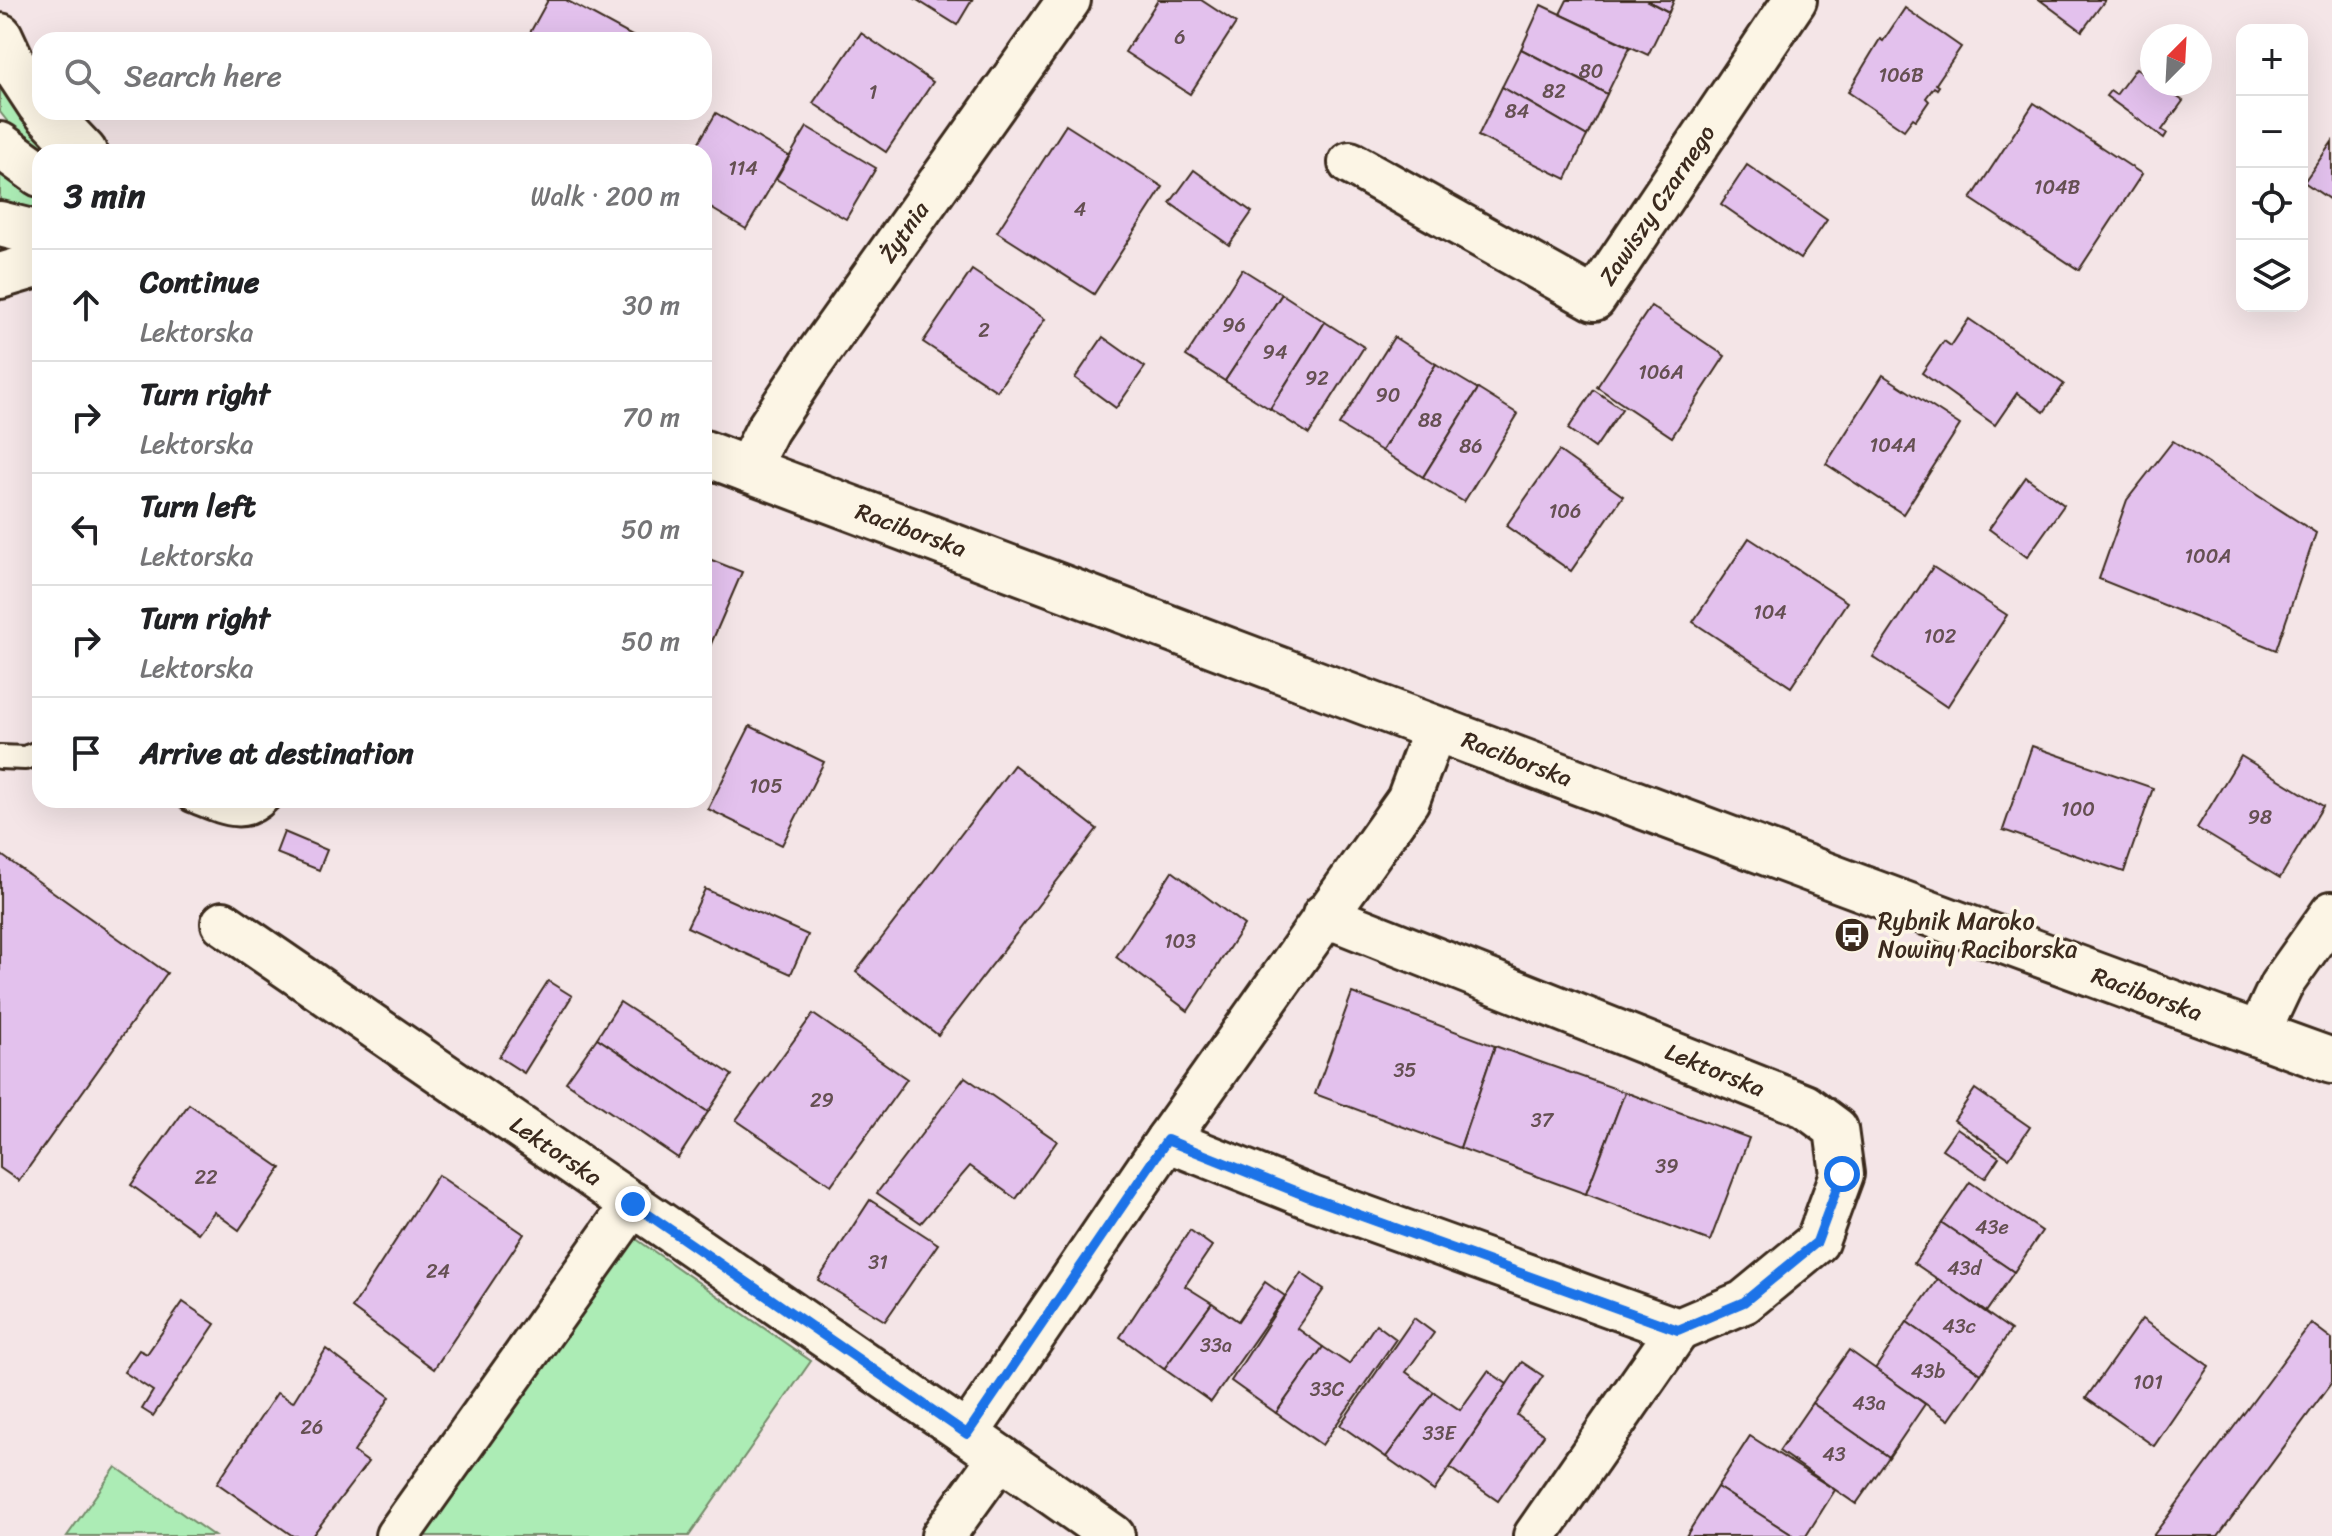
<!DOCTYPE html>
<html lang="en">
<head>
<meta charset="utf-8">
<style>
	:root { --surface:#fff; --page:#f2f2f2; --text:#202124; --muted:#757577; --line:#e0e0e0 }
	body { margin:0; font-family:Sriracha,sans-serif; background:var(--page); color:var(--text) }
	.controls { position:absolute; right:24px; top:24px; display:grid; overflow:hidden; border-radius:16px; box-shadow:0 8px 32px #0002 }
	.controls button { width:72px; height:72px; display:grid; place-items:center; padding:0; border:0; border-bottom:2px solid var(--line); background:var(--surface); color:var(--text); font:40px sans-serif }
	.compass { position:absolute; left:2140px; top:24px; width:72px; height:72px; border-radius:50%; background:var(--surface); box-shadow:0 8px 32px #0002; rotate:24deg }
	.stop { position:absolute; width:24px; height:24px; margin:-18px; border:6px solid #1a73e8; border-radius:50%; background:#fff }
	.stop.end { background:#1a73e8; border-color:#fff; box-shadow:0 2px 8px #0008 }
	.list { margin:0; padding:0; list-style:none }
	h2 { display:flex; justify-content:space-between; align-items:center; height:104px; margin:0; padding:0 32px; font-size:34px }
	h2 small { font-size:26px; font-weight:400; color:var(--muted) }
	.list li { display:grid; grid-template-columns:52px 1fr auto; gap:24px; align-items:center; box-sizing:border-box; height:112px; padding:0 32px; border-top:2px solid var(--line) }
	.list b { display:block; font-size:30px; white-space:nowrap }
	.list p { margin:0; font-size:26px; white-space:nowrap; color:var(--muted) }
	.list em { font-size:26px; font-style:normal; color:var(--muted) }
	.icon { flex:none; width:44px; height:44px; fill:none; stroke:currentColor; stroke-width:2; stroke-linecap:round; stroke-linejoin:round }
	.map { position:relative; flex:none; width:2332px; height:1536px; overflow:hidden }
	.search { position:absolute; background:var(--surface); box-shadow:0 8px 32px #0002; left:32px; top:32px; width:680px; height:88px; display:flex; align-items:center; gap:20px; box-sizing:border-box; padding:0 28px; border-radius:24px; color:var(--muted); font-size:30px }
	.panel { position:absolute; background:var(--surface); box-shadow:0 8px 32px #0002; left:32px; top:144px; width:680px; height:664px; border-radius:24px }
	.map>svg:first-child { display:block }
	.green { fill:#acecb5; stroke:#748b6a; stroke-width:2 }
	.building { fill:#e3c1ed; stroke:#3b2a1e; stroke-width:2 }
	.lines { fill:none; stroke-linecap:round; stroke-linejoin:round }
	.lane-casing { stroke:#3b2a1e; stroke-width:28 }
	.street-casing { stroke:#3b2a1e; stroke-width:48 }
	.secondary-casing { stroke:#3b2a1e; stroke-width:50 }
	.lane { stroke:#fcf5e5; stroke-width:22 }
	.street { stroke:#fcf5e5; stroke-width:42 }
	.secondary { stroke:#fcf5e5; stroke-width:44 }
	.route { stroke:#1a73e8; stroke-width:10 }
	.labels { text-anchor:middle; stroke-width:7; stroke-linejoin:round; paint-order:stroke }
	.number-label { font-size:20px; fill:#655052 }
	.street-label { font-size:24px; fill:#3b2a1e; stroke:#fcf5e5 }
	.poi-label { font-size:24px; fill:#3b2a1e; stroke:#fcf5e5; text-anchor:start }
</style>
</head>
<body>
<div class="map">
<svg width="2332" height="1536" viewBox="0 0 2332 1536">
	<rect width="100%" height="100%" fill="#f4e5e7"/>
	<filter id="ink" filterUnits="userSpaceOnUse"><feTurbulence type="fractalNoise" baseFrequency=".0125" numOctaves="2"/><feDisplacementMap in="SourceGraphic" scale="16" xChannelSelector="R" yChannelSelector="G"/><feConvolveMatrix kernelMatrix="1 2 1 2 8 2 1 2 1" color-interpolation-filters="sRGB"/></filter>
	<g filter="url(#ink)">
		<g class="green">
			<polygon points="0,86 16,111 52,152 40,152 15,131 0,112"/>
			<polygon points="0,172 40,199 40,217 0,206"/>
			<polygon points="629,1234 811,1361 689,1536 419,1536"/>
			<polygon points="116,1467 214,1536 67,1536"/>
		</g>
		<g class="building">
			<polygon points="548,0 566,0 636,38 526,40"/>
			<polygon points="917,0 972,0 957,25"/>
			<polygon points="1158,0 1201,0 1236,23 1190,94 1125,52"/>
			<polygon points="1567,0 1646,0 1669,12 1648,55 1560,14"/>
			<polygon points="1646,0 1674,0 1669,12"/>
			<polygon points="2040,0 2105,0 2082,31"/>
			<polygon points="1541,5 1630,47 1607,94 1521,49"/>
			<polygon points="1905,8 1961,47 1936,84 1939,86 1937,89 1934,87 1926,98 1929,101 1916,120 1913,118 1904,130 1848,92 1880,39 1883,41"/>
			<polygon points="861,33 933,82 886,152 813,103"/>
			<polygon points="1521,49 1607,94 1587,136 1502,87"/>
			<polygon points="2136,68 2152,79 2152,84 2159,84 2183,101 2162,130 2167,133 2164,138 2106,96 2110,91 2116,95"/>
			<polygon points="1502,87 1587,136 1566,179 1478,136"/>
			<polygon points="2034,103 2142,174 2079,270 1971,199"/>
			<polygon points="716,113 789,156 746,229 704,204 704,152 693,152"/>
			<polygon points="1066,125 1163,187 1094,294 997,232"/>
			<polygon points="807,127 876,168 846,219 776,179"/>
			<polygon points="2332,142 2332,201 2304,182"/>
			<polygon points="1747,165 1827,220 1800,259 1721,204"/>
			<polygon points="1194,170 1252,212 1229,245 1170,203"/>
			<polygon points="1242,269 1282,294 1225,381 1186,356"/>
			<polygon points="972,270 1045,319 997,391 923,342"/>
			<polygon points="1282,294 1325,322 1270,409 1225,381"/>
			<polygon points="1651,306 1725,356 1672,437 1597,387"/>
			<polygon points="1969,319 2064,384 2044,412 2017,393 1995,425 1922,373 1944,341 1951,346"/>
			<polygon points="1325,322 1364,347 1309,434 1270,409"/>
			<polygon points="1103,337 1145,367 1116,408 1075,378"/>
			<polygon points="1394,337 1436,364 1382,451 1339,425"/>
			<polygon points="1436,364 1478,389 1423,477 1382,451"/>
			<polygon points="1883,375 1960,425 1903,514 1826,464"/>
			<polygon points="1478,389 1518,414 1464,502 1423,477"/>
			<polygon points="1594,390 1622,409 1595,448 1568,429"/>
			<polygon points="2173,441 2316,533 2276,650 2099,579 2127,500"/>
			<polygon points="1559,451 1623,496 1571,571 1506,526"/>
			<polygon points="2026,477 2064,505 2027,557 1989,529"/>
			<polygon points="1749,538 1847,602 1791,687 1693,622"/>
			<polygon points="704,557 742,572 704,660"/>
			<polygon points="1933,567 2007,615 1947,707 1873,657"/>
			<polygon points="750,726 824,762 782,845 708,809"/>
			<polygon points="2032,746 2153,788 2124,872 2003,830"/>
			<polygon points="2241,756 2323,806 2280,878 2197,828"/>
			<polygon points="1014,765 1097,829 938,1035 856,972"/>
			<polygon points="284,832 327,850 319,870 276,853"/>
			<polygon points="0,854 167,973 19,1181 0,1168"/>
			<polygon points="1172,871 1244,925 1188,1011 1116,957"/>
			<polygon points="705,889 808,935 791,974 687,927"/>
			<polygon points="548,981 572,996 524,1073 499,1057"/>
			<polygon points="1352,993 1495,1046 1460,1148 1315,1094"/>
			<polygon points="620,1002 732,1075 708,1112 597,1038"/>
			<polygon points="813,1014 907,1079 831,1185 736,1120"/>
			<polygon points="597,1038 708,1112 678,1158 566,1082"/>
			<polygon points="1495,1046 1625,1092 1586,1194 1460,1148"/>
			<polygon points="965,1077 1057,1141 1016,1199 970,1166 921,1223 877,1193"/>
			<polygon points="1975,1089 2030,1127 2009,1158 1954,1120"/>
			<polygon points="1625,1092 1749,1138 1710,1241 1586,1194"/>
			<polygon points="189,1104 281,1168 239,1230 214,1212 198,1233 131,1185"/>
			<polygon points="1957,1128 1999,1157 1985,1178 1942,1149"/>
			<polygon points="438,1175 524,1234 434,1369 352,1308"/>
			<polygon points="1970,1182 2042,1231 2014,1272 1942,1223"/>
			<polygon points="870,1200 938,1244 885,1321 818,1280"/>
			<polygon points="1942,1223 2014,1272 1986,1312 1914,1263"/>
			<polygon points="1190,1230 1212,1246 1185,1286 1212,1303 1164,1369 1120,1337"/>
			<polygon points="1301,1273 1324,1289 1297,1328 1323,1347 1276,1413 1231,1381"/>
			<polygon points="1938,1279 2011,1330 1981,1374 1907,1322"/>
			<polygon points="1265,1282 1285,1296 1211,1402 1164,1369 1212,1303 1238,1321"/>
			<polygon points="183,1302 215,1324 153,1416 142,1409 153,1391 124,1372 139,1350 147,1354"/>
			<polygon points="1414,1318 1434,1333 1406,1372 1434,1392 1386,1457 1340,1425"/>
			<polygon points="2142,1319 2209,1366 2154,1446 2086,1398"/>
			<polygon points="1907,1322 1981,1374 1949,1420 1875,1369"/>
			<polygon points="2311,1323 2332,1339 2332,1382 2218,1536 2153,1536"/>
			<polygon points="1376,1324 1396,1339 1322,1445 1276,1413 1323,1347 1349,1364"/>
			<polygon points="326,1349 390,1397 354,1452 368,1462 312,1536 293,1536 217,1483 277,1393 293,1402"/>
			<polygon points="1849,1350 1925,1404 1889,1457 1812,1403"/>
			<polygon points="1522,1362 1543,1376 1517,1415 1544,1435 1498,1501 1450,1468"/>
			<polygon points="1488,1371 1507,1384 1434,1491 1386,1457 1434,1392 1460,1410"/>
			<polygon points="1812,1403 1889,1457 1856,1504 1779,1451"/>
			<polygon points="1750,1436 1835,1490 1806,1536 1794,1536 1717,1487"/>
			<polygon points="1717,1487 1794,1536 1686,1536"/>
		</g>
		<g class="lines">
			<defs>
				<g id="lane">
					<polyline points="0,757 25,758 40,752"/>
					<path d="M191,800C220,811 244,826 268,800"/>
				</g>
				<g id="street">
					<polyline points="1350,163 1594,299 1795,0"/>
					<polyline points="747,470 767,430 810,365 1069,0"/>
					<polyline points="223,923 967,1434"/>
					<polyline points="2258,1034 2281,985 2332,913"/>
					<polyline points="1167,1140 1312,1198 1678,1330 1744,1302 1817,1242 1842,1174 1836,1129 1805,1106 1324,915"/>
					<polyline points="397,1536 633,1204"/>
					<polyline points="943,1536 1000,1457"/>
					<polyline points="1113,1536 967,1434 1167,1140 1408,800 1435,728"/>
					<polyline points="1535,1536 1678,1330"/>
				</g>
				<g id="secondary">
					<polyline points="0,36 13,64 40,105"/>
					<polyline points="46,112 84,152"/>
					<polyline points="0,145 40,174"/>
					<polyline points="0,224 40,234"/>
					<polyline points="0,276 40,264"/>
					<path d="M704,453C1247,656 1787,864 2332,1061"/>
				</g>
			</defs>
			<use href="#lane" class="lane-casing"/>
			<use href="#street" class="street-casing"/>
			<use href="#secondary" class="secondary-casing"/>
			<use href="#lane" class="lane"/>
			<use href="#street" class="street"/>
			<use href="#secondary" class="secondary"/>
		</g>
	</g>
	<g class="lines" filter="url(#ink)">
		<polyline class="route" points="633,1204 967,1434 1167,1140 1312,1198 1678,1330 1744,1302 1817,1242 1842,1174"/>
	</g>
	<defs>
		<symbol id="bus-disc" viewBox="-11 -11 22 22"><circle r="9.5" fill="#3b2a1e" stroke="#fcf5e5"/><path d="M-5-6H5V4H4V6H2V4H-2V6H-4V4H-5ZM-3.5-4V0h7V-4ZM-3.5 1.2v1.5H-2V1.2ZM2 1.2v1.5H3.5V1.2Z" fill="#fff"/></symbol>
	</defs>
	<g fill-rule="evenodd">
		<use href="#bus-disc" x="1832" y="915" width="40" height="40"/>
	</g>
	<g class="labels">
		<g class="number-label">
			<text x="1180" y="44">6</text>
			<text x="1591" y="78">80</text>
			<text x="1901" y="82">106B</text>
			<text x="1554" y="98">82</text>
			<text x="873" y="99">1</text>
			<text x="1517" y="118">84</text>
			<text x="743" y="175">114</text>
			<text x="2057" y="194">104B</text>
			<text x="1080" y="216">4</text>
			<text x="1234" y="332">96</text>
			<text x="984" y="337">2</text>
			<text x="1275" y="359">94</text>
			<text x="1661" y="379">106A</text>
			<text x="1317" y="385">92</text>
			<text x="1388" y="402">90</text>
			<text x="1430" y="427">88</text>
			<text x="1893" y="452">104A</text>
			<text x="1471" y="453">86</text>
			<text x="1565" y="518">106</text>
			<text x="2208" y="563">100A</text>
			<text x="1770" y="619">104</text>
			<text x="1940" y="643">102</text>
			<text x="766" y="793">105</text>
			<text x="2078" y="816">100</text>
			<text x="2260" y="824">98</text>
			<text x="1180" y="948">103</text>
			<text x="1405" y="1077">35</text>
			<text x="822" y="1107">29</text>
			<text x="1542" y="1127">37</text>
			<text x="1667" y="1173">39</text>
			<text x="206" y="1184">22</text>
			<text x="1992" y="1234">43e</text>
			<text x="878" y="1269">31</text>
			<text x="1964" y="1275">43d</text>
			<text x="438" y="1278">24</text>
			<text x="1959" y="1333">43c</text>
			<text x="1216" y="1352">33a</text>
			<text x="1928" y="1378">43b</text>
			<text x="2148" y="1389">101</text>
			<text x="1327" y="1396">33C</text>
			<text x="1869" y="1410">43a</text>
			<text x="312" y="1434">26</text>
			<text x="1439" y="1440">33E</text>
			<text x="1834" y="1461">43</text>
		</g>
		<g class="street-label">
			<text transform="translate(1657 205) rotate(-56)" y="8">Zawiszy Czarnego</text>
			<text transform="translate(904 232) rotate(-55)" y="8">Żytnia</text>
			<text transform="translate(911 530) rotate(20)" y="8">Raciborska</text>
			<text transform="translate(1517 759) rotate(21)" y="8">Raciborska</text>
			<text transform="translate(2147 994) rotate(20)" y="8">Raciborska</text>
			<text transform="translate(1715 1070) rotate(22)" y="8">Lektorska</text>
			<text transform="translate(556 1151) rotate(34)" y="8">Lektorska</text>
		</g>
		<g class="poi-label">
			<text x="1878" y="929">Rybnik Maroko<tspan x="1878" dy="28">Nowiny Raciborska</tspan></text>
		</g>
	</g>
</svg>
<div class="controls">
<button>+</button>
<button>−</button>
<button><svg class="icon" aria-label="locate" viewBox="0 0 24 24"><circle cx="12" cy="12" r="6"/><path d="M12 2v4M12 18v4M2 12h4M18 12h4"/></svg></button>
<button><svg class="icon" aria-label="layers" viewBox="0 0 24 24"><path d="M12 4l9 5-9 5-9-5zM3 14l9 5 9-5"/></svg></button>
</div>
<svg class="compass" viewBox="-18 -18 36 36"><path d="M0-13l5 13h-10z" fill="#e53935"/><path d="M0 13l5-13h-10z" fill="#757577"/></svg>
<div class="stop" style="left:1842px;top:1174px"></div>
<div class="stop end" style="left:633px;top:1204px"></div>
<div class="search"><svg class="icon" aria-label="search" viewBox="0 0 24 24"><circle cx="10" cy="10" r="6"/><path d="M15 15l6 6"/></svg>Search here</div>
<section class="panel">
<h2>3 min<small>Walk · 200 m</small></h2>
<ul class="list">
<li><svg class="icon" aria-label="ahead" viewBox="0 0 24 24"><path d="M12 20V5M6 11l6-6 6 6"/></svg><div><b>Continue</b><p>Lektorska</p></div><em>30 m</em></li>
<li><svg class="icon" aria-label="right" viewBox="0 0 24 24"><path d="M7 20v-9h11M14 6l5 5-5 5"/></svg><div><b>Turn right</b><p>Lektorska</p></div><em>70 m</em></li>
<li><svg class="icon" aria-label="left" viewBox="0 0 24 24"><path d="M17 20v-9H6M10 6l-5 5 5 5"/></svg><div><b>Turn left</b><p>Lektorska</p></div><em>50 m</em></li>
<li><svg class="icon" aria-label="right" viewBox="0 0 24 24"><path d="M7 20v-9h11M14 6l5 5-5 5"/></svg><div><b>Turn right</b><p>Lektorska</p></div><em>50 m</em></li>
<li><svg class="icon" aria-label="arrive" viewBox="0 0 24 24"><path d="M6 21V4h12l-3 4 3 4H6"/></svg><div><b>Arrive at destination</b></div></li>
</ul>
</section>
</div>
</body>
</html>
